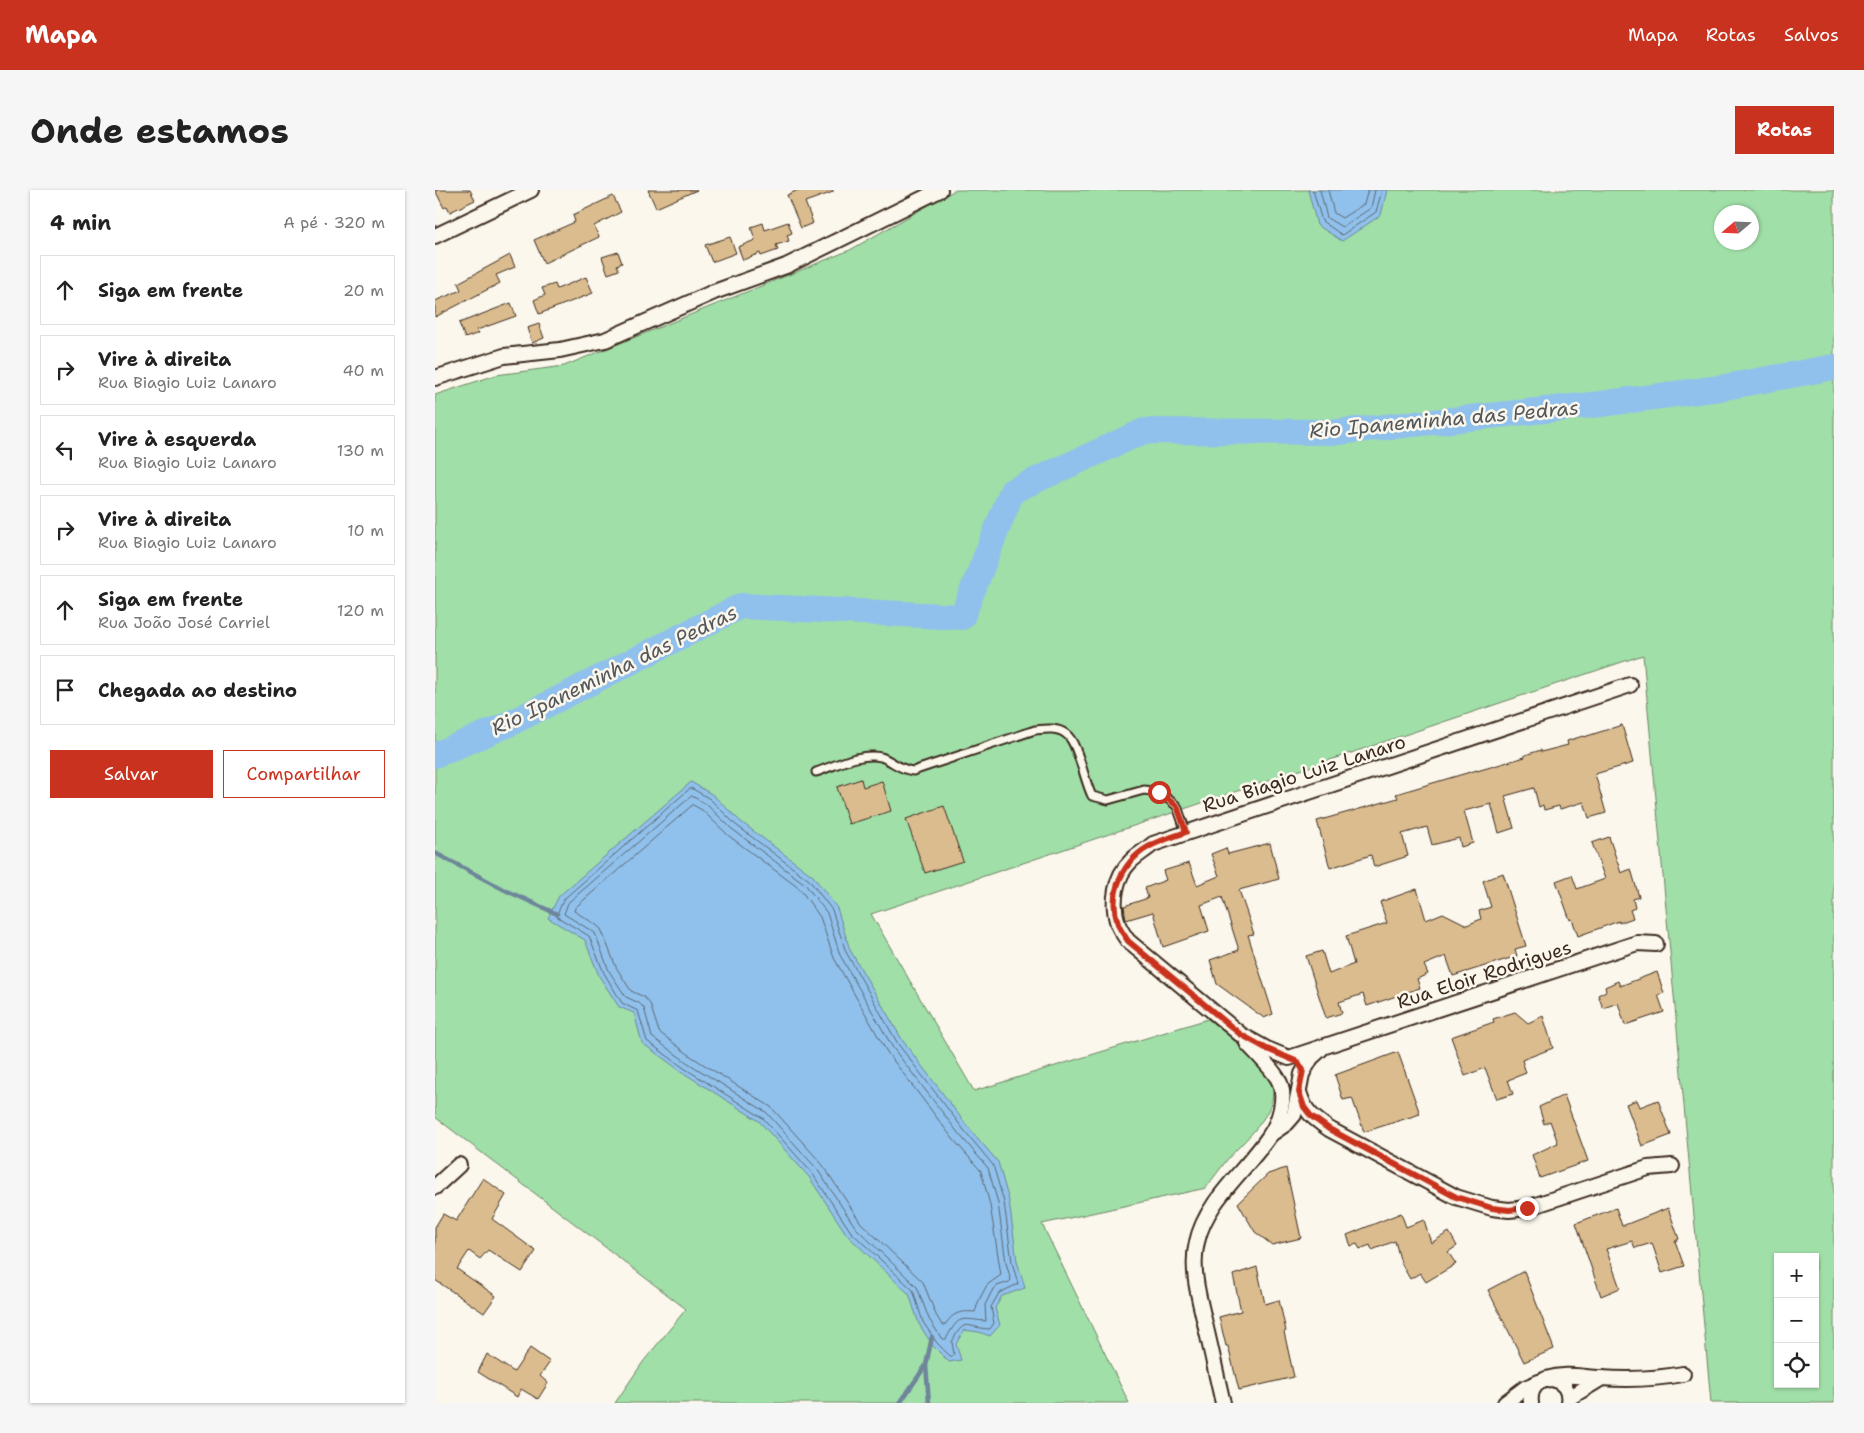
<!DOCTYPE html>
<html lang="pt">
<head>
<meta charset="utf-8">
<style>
	:root { --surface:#fff; --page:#f6f6f6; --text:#222; --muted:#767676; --line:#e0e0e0; --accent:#c8321e }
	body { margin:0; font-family:"Shantell Sans",sans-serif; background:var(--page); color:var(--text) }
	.controls { position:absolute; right:15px; bottom:15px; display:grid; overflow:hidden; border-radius:0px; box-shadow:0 1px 4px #0004 }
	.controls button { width:45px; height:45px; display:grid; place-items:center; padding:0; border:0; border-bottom:1px solid var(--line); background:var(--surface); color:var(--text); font:25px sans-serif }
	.compass { position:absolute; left:1279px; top:15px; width:45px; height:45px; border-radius:50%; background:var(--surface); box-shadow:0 1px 4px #0004; rotate:251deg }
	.stop { position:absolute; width:15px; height:15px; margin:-11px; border:4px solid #c8321e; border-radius:50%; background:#fff }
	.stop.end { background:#c8321e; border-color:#fff; box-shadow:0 1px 5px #0008 }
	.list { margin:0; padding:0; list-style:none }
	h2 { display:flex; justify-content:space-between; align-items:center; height:65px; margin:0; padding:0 20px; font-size:21px }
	h2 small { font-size:16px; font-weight:400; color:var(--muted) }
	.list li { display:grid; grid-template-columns:32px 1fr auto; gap:15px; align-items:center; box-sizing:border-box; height:70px; margin:0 10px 10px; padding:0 10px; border:1px solid var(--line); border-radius:0px }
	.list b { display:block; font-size:19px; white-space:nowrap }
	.list p { margin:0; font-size:16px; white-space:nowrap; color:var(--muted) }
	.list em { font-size:16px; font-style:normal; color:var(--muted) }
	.actions { display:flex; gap:10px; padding:15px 20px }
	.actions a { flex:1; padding:11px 0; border:1px solid var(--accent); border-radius:0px; text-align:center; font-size:18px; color:var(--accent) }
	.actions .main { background:var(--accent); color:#fff }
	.icon { flex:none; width:28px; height:28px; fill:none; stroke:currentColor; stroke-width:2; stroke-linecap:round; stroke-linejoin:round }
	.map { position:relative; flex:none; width:1399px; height:1213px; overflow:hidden; border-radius:0px }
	header { display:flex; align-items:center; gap:30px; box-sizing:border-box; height:70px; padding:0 25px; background:var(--accent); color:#fff }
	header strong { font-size:24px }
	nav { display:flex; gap:28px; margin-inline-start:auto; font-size:18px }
	.intro { display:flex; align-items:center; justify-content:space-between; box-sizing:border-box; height:120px; padding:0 30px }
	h1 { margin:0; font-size:35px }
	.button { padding:12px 22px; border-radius:0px; background:var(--accent); color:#fff; font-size:18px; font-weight:700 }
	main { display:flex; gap:30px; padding:0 30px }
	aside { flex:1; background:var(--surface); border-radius:0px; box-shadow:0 1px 4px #0004 }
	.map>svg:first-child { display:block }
	.green { fill:#a0dfa8; stroke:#6e8463; fill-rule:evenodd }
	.water { fill:#90c1ec; stroke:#6e859a }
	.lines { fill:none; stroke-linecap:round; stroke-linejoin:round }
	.shore { stroke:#5d6670; stroke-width:1 }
	.stream { stroke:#6e859a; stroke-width:4.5 }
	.river { stroke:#90c1ec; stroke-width:26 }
	.building { fill:#dbbc8f; stroke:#3b2a1e }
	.lane-casing { stroke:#3b2a1e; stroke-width:11 }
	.street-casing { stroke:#3b2a1e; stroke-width:18 }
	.lane { stroke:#fbf7ec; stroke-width:7 }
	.street { stroke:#fbf7ec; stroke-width:14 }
	.route { stroke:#c8321e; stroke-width:6 }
	.labels { text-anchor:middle; stroke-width:5; stroke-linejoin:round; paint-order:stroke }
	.street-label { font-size:19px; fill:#3b2a1e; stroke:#fbf7ec }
	.water-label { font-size:20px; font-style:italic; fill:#54575c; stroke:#fbf7ec }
</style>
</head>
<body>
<header>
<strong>Mapa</strong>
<nav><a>Mapa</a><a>Rotas</a><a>Salvos</a></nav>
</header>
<div class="intro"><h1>Onde estamos</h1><a class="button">Rotas</a></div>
<main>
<aside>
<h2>4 min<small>A pé · 320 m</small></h2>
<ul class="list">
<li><svg class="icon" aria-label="ahead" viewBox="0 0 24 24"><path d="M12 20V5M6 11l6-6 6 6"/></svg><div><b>Siga em frente</b></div><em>20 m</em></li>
<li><svg class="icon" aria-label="right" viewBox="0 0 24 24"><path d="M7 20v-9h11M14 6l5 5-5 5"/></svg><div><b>Vire à direita</b><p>Rua Biagio Luiz Lanaro</p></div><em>40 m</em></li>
<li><svg class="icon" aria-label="left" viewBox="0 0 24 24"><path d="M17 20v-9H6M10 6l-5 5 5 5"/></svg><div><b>Vire à esquerda</b><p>Rua Biagio Luiz Lanaro</p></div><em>130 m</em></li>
<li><svg class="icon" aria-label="right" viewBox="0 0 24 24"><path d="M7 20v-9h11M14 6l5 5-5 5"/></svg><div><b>Vire à direita</b><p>Rua Biagio Luiz Lanaro</p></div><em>10 m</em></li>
<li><svg class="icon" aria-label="ahead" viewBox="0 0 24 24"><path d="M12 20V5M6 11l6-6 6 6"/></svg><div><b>Siga em frente</b><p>Rua João José Carriel</p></div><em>120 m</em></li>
<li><svg class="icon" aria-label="arrive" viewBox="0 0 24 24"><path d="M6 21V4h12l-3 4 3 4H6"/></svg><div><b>Chegada ao destino</b></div></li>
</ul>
<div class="actions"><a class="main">Salvar</a><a>Compartilhar</a></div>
</aside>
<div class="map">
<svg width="1399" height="1213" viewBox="0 0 1399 1213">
	<rect width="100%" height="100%" fill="#fbf7ec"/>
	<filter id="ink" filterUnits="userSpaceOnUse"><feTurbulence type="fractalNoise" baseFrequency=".02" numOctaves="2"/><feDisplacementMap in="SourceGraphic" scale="10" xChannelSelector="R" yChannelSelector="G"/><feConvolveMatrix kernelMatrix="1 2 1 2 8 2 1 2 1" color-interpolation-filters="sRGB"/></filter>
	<g filter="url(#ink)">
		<path class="green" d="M520,0H1399V1213H1276L1208,465L436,724L539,901L773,829C791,844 831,874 837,896C844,923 807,952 792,970C785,979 778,988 771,998L607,1034L694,1213H180L208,1172L251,1119L0,927V205L61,185L129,176L415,60ZM1286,22H1316V52H1286ZM1343,1067H1380V1194H1343Z"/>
		<g class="water">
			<polygon points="873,0 952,0 946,25 907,51 882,35"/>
			<polygon points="256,592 278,605 305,631 378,686 402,718 415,760 468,851 533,937 563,972 574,1011 582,1071 590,1098 567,1106 560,1118 565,1135 555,1146 544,1142 529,1140 521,1154 526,1170 514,1172 498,1156 484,1134 474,1104 412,1045 374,987 324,931 247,882 207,853 199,823 184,817 164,786 150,750 113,728 124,706"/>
		</g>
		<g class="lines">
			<g class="shore">
				<polyline points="878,0 887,31 907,45 941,22 947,0"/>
				<polyline points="885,0 892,28 907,37 936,18 940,0"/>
				<polyline points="893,0 899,23 907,28 929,14 933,0"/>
				<path d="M256,598L275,609L301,635L374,690L397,720L411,762L463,854L529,940L558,975L569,1012L577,1072L583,1094L564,1103L556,1117L559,1133L555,1139C531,1138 530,1126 517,1152L519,1164L517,1166H515L502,1153L488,1132L478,1100L416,1042L377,983L328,928L249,878L212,851L203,821L187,813L169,783L154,746L121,726L129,709Z"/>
				<path d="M257,606L271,614L297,639L370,694L392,723L405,765L458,858L524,944L553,978L563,1013L571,1073L576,1090L574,1092L562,1096L557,1101L550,1115L551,1131C524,1129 525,1124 511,1149H507L494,1129L482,1097L421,1038L382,979L331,922L253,873L217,847L209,818L204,813L191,807L174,781L160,743L129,724L133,713Z"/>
				<path d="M258,615L267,620L294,646L365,699L385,727L399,768L452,862L518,949L546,981L555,1015L566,1085L552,1095L544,1110L540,1122C526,1121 518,1122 510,1135H507L501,1125L488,1092L426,1033L387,974L336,917L257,867L224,842L215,814L209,807L196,801L181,777L166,739L160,734L139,721L140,718Z"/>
			</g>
			<g class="stream">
				<polyline points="0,663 70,700 122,724"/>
				<polyline points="465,1213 491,1175"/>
				<polyline points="494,1213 491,1175 497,1147"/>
			</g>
			<polyline class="river" points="0,565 72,535 306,416 527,427 577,301 709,241 903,242 1166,214 1285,198 1399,177"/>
		</g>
		<g class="building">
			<polygon points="0,0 35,0 40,10 15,22 12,16 9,18"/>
			<polygon points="213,0 262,0 221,18"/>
			<polygon points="363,0 398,0 398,2 370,12 378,33 366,38 352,5"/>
			<polygon points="178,6 186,22 159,36 164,47 109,73 99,50 140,32 138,25"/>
			<polygon points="353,32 357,43 352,45 354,51 341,55 343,60 326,66 325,63 308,70 303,57 320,50 316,37 328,33 330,40"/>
			<polygon points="295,47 301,63 277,72 270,55"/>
			<polygon points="183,62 187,73 182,75 184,80 173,84 167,67"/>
			<polygon points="75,65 80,77 61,85 65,93 0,127 0,111 26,100 23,93"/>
			<polygon points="151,87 158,103 104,124 99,110 110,105 107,98 120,94 122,99"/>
			<polygon points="76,113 81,126 42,140 44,143 30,148 24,133"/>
			<polygon points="104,134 109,148 97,153 92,138"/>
			<polygon points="1187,535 1198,573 1160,584 1171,623 1154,628 1149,612 1125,619 1124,616 1109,620 1108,615 1104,617 1099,598 1070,606 1079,638 1064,643 1056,614 1029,621 1038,653 1026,657 1024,648 997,655 992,637 967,644 973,666 939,677 936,665 895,678 882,631 963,608 961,604 1008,590 1042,580 1042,581 1090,567 1090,565 1106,560 1106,562 1133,555 1132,551 1148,546 1149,547"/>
			<polygon points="426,589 428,597 447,591 456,621 414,634 402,597"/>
			<polygon points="509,616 528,671 490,683 471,629"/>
			<polygon points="1174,647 1186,683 1196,679 1204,707 1198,709 1200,718 1195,720 1198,728 1184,733 1184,731 1143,746 1137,729 1135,730 1121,691 1137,685 1142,699 1170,689 1157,653"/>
			<polygon points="835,653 844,689 804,700 819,744 813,745 838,824 829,828 782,794 775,770 804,760 787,707 766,715 774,741 728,757 718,722 691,730 689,716 713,708 710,698 731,690 728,681 754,673 762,695 784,686 776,664 791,658 793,664"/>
			<polygon points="1068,683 1091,756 1080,759 1082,766 1018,786 1011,766 989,775 993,784 982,789 985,798 932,816 928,804 904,812 907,823 891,828 871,766 887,761 894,784 919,774 911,746 952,733 945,712 982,699 991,730 1008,723 1032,735 1046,729 1044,721 1056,717 1048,691"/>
			<polygon points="1222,782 1229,803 1223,805 1229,822 1190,835 1183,813 1168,818 1163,805 1171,801 1170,797 1183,791 1185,796"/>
			<polygon points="1080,822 1093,833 1108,826 1118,858 1087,870 1091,883 1073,890 1078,904 1062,909 1050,878 1030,886 1016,847 1059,832 1058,829"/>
			<polygon points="963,862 985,924 929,942 917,908 908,910 900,885"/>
			<polygon points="1129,905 1153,971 1105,988 1097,965 1123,953 1115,931 1109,934 1104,917"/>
			<polygon points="1202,910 1205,917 1223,910 1236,945 1207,956 1191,914"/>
			<polygon points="851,978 866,1048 837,1055 820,1042 803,1013 833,984"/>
			<polygon points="48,988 71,1005 57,1029 101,1061 87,1082 53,1060 45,1069 34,1061 22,1079 61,1106 49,1123 0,1090 0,1037 8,1024 21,1031"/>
			<polygon points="1181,1018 1187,1036 1233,1018 1244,1049 1240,1051 1249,1076 1227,1083 1217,1053 1200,1058 1197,1051 1171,1059 1185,1098 1166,1106 1141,1033"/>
			<polygon points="966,1023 971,1037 989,1030 996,1053 1014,1042 1022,1056 1013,1062 1021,1074 991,1092 985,1083 975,1089 966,1073 960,1051 937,1060 935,1055 925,1059 922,1054 916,1056 912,1045"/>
			<polygon points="822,1077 830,1114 844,1110 851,1141 849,1142 859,1187 804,1200 793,1156 791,1156 784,1127 806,1121 798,1085"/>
			<polygon points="1089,1081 1119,1159 1089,1172 1053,1100"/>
			<polygon points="95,1158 115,1172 105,1186 113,1193 103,1209 86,1199 82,1207 43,1182 52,1164 79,1182"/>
		</g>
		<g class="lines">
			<defs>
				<path id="lane" d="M381,582C400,576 425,562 446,567C458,571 463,579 478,581L600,540C610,539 622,537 631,544C643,552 649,591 657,606L673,610L709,600L724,602L742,616L751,642"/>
				<g id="street">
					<polyline points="0,46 96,0"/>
					<polyline points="0,188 69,166 125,160 170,150 279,102 351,76 505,0"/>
					<path d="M1195,495L718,654C711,660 702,665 696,671C680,686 676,713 683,734C685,740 689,745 693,751L805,844L832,859L854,868L1202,753L1221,754"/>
					<path d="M864,902C870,922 877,927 894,939L1021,1007L1057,1018L1074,1020L1092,1018L1213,978L1237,976"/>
					<polyline points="836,944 852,933 859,925 867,884 876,868 886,859"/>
					<polyline points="0,997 24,975"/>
					<path d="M1111,1189C1131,1183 1145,1187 1166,1188C1193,1190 1221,1189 1248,1184"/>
					<polyline points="1134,1208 1167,1188"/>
					<path d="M788,1213C782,1188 777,1163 771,1138C765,1111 755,1080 762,1052C771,1010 812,980 835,945C844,932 852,906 844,891C839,880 820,862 812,853"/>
					<polyline points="1070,1213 1090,1198 1104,1192"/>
					<path d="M1096,1213C1094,1198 1103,1189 1118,1189C1129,1193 1135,1200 1133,1213"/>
				</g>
			</defs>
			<use href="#lane" class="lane-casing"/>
			<use href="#street" class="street-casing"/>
			<use href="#lane" class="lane"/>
			<use href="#street" class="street"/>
		</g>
	</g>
	<g class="lines" filter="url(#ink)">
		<path class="route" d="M724,602L742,616L751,642C741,646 729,649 719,654C689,668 672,702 683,734C685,740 690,746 693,751L805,844L832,859L863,872L868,880L864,902L869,917L876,926L894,939L1021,1007L1057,1018L1074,1020L1092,1018"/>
	</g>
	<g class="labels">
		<g class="street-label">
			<text transform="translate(869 583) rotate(-18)" y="7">Rua Biagio Luiz Lanaro</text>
			<text transform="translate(1049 784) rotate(-18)" y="7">Rua Eloir Rodrigues</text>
		</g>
		<g class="water-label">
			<text transform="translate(1009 229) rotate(-5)" y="7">Rio Ipaneminha das Pedras</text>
			<text transform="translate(179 480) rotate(-26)" y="7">Rio Ipaneminha das Pedras</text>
		</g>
	</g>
</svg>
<div class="controls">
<button>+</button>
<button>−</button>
<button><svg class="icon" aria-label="locate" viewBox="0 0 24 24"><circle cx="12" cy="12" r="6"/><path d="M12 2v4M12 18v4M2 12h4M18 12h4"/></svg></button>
</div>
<svg class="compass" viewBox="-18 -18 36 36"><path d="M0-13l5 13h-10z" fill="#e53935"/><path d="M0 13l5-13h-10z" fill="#767676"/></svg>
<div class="stop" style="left:724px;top:602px"></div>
<div class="stop end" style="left:1092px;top:1018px"></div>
</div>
</main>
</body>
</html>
